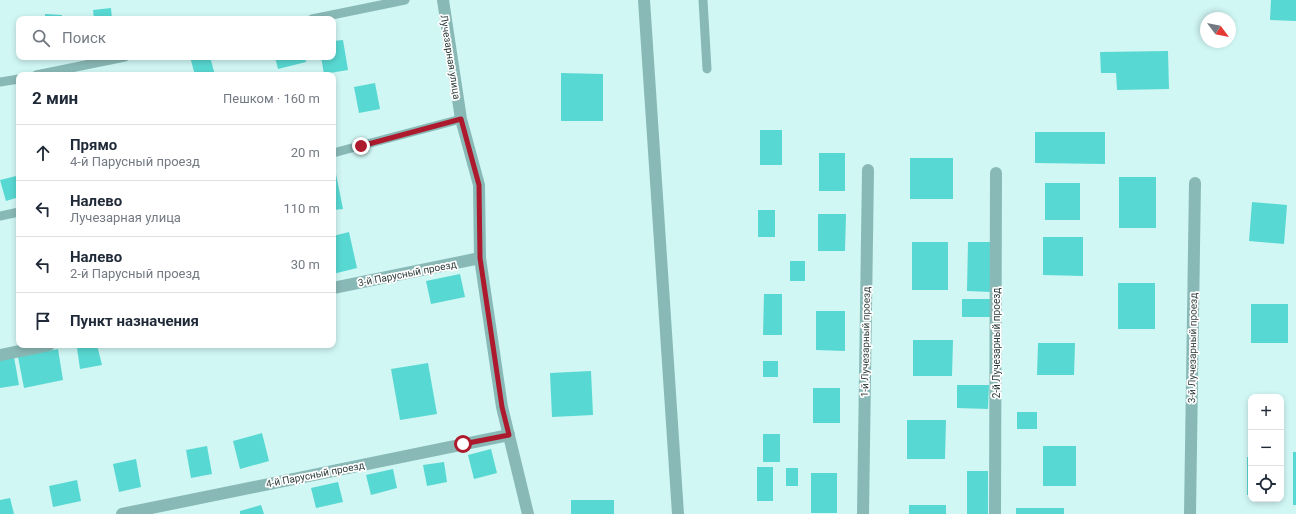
<!DOCTYPE html>
<html lang="ru">
<head>
<meta charset="utf-8">
<style>
	:root { --surface:#fff; --page:#f2f2f3; --text:#1f2937; --muted:#747a83; --line:#e0e1e3 }
	body { margin:0; font-family:Roboto,sans-serif; background:var(--page); color:var(--text) }
	.controls { position:absolute; right:12px; bottom:12px; display:grid; overflow:hidden; border-radius:8px; box-shadow:0 2px 6px #0003 }
	.controls button { width:36px; height:36px; display:grid; place-items:center; padding:0; border:0; border-bottom:1px solid var(--line); background:var(--surface); color:var(--text); font:20px sans-serif }
	.compass { position:absolute; left:1200px; top:12px; width:36px; height:36px; border-radius:50%; background:var(--surface); box-shadow:0 2px 6px #0003; rotate:122deg }
	.stop { position:absolute; width:12px; height:12px; margin:-9px; border:3px solid #ad192d; border-radius:50%; background:#fff }
	.stop.end { background:#ad192d; border-color:#fff; box-shadow:0 1px 4px #0008 }
	.list { margin:0; padding:0; list-style:none }
	h2 { display:flex; justify-content:space-between; align-items:center; height:52px; margin:0; padding:0 16px; font-size:17px }
	h2 small { font-size:13px; font-weight:400; color:var(--muted) }
	.list li { display:grid; grid-template-columns:26px 1fr auto; gap:12px; align-items:center; box-sizing:border-box; height:56px; padding:0 16px; border-top:1px solid var(--line) }
	.list b { display:block; font-size:15px; white-space:nowrap }
	.list p { margin:0; font-size:13px; white-space:nowrap; color:var(--muted) }
	.list em { font-size:13px; font-style:normal; color:var(--muted) }
	.icon { flex:none; width:22px; height:22px; fill:none; stroke:currentColor; stroke-width:2; stroke-linecap:round; stroke-linejoin:round }
	.map { position:relative; flex:none; width:1296px; height:514px; overflow:hidden }
	.search { position:absolute; background:var(--surface); box-shadow:0 2px 6px #0003; left:16px; top:16px; width:320px; height:44px; display:flex; align-items:center; gap:10px; box-sizing:border-box; padding:0 14px; border-radius:8px; color:var(--muted); font-size:15px }
	.panel { position:absolute; background:var(--surface); box-shadow:0 2px 6px #0003; left:16px; top:72px; width:320px; height:276px; border-radius:8px }
	.map>svg:first-child { display:block }
	.building { fill:#58d8d2 }
	.lines { fill:none; stroke-linecap:round; stroke-linejoin:round }
	.lane { stroke:#89b9b6; stroke-width:9 }
	.street { stroke:#89b9b6; stroke-width:12 }
	.route { stroke:#ad192d; stroke-width:5 }
	.labels { text-anchor:middle; stroke-width:3.5; stroke-linejoin:round; paint-order:stroke }
	.street-label { font-size:10px; fill:#2e3d3c; stroke:#fff }
</style>
</head>
<body>
<div class="map">
<svg width="1296" height="514" viewBox="0 0 1296 514">
	<rect width="100%" height="100%" fill="#d0f7f4"/>
	<g class="building">
		<polygon points="1271,0 1296,0 1296,21 1270,20"/>
		<polygon points="111,8 112,19 94,19 93,10"/>
		<polygon points="45,14 62,15 61,19 45,19"/>
		<polygon points="343,40 348,70 324,74 321,57 333,57 333,41"/>
		<polygon points="1168,51 1169,89 1117,90 1116,73 1101,73 1100,52"/>
		<polygon points="190,57 210,57 215,75 195,75"/>
		<polygon points="275,57 305,57 306,62 278,69"/>
		<polygon points="561,73 603,74 603,121 561,121"/>
		<polygon points="375,83 380,109 359,113 354,87"/>
		<rect x="760" y="130" width="22" height="35"/>
		<polygon points="1035,132 1105,132 1105,164 1035,163"/>
		<rect x="819" y="153" width="26" height="38"/>
		<rect x="910" y="158" width="43" height="41"/>
		<polygon points="333,174 336,174 343,209 333,210"/>
		<polygon points="16,176 19,185 19,197 6,201 0,180"/>
		<rect x="1119" y="177" width="37" height="51"/>
		<rect x="1045" y="183" width="35" height="37"/>
		<polygon points="1252,202 1287,205 1284,244 1249,241"/>
		<rect x="758" y="210" width="17" height="27"/>
		<polygon points="818,214 846,214 845,251 818,251"/>
		<polygon points="349,232 357,268 333,274 333,236"/>
		<polygon points="1043,237 1083,237 1083,276 1043,275"/>
		<rect x="912" y="242" width="36" height="48"/>
		<polygon points="968,242 991,242 991,292 967,291"/>
		<rect x="790" y="261" width="15" height="20"/>
		<polygon points="460,274 465,297 431,304 426,281"/>
		<rect x="1118" y="283" width="37" height="46"/>
		<polygon points="764,294 782,294 782,335 763,335"/>
		<rect x="962" y="299" width="30" height="18"/>
		<rect x="1251" y="304" width="37" height="39"/>
		<polygon points="816,311 845,311 845,351 816,350"/>
		<polygon points="913,340 953,340 952,376 913,376"/>
		<polygon points="1038,343 1075,343 1074,375 1037,375"/>
		<polygon points="92,345 97,345 102,365 80,369 77,348"/>
		<polygon points="58,349 63,380 24,388 18,357"/>
		<polygon points="14,357 19,385 0,388 0,360"/>
		<rect x="763" y="361" width="15" height="16"/>
		<polygon points="428,363 437,414 400,420 391,369"/>
		<polygon points="591,371 593,415 552,417 550,373"/>
		<polygon points="957,385 989,385 988,409 957,408"/>
		<rect x="813" y="388" width="27" height="35"/>
		<polygon points="1281,404 1284,404 1284,441 1281,440"/>
		<rect x="1017" y="412" width="20" height="17"/>
		<polygon points="907,420 946,420 945,459 907,459"/>
		<polygon points="262,433 269,461 240,469 233,441"/>
		<rect x="763" y="434" width="17" height="28"/>
		<polygon points="207,446 212,474 191,478 186,450"/>
		<rect x="1043" y="446" width="33" height="40"/>
		<polygon points="491,449 497,473 474,479 468,455"/>
		<rect x="1293" y="452" width="3" height="53"/>
		<rect x="1247" y="457" width="4" height="38"/>
		<polygon points="1281,458 1283,458 1282,497 1281,497"/>
		<polygon points="136,459 141,487 119,492 113,464"/>
		<polygon points="444,462 447,482 427,486 423,465"/>
		<rect x="757" y="467" width="16" height="34"/>
		<rect x="786" y="468" width="12" height="18"/>
		<polygon points="393,469 397,488 371,495 366,475"/>
		<rect x="967" y="471" width="21" height="43"/>
		<rect x="811" y="473" width="26" height="40"/>
		<polygon points="77,480 81,501 53,507 49,486"/>
		<polygon points="338,482 343,502 316,508 311,488"/>
		<polygon points="10,498 14,514 0,514 0,500"/>
		<rect x="571" y="500" width="43" height="14"/>
		<polygon points="261,505 264,514 240,514 240,511"/>
		<rect x="909" y="505" width="37" height="9"/>
		<rect x="1016" y="508" width="48" height="6"/>
	</g>
	<g class="lines">
		<g class="lane">
			<polyline points="703,0 707,69"/>
			<polyline points="312,19 405,0"/>
			<polyline points="36,75 125,57"/>
			<polyline points="0,82 19,79"/>
			<polyline points="333,153 461,119"/>
			<polyline points="0,216 19,212"/>
		</g>
		<g class="street">
			<polyline points="443,0 461,119 479,185 480,258 502,407 528,514"/>
			<polyline points="644,0 678,514"/>
			<polyline points="333,288 480,258"/>
			<polyline points="0,355 49,345"/>
			<polyline points="122,514 509,435"/>
			<polyline points="863,514 868,170"/>
			<polyline points="995,514 996,173"/>
			<polyline points="1190,514 1195,183"/>
		</g>
	</g>
	<g class="lines">
		<polyline class="route" points="361,146 461,119 479,185 480,258 502,407 509,435 463,444"/>
	</g>
	<g class="labels">
		<g class="street-label">
			<text transform="translate(451 57) rotate(81)" y="4">Лучезарная улица</text>
			<text transform="translate(407 273) rotate(-11)" y="4">3-й Парусный проезд</text>
			<text transform="translate(865 342) rotate(-89)" y="4">1-й Лучезарный проезд</text>
			<text transform="translate(996 343) rotate(-90)" y="4">2-й Лучезарный проезд</text>
			<text transform="translate(1192 348) rotate(-89)" y="4">3-й Лучезарный проезд</text>
			<text transform="translate(315 474) rotate(-11)" y="4">4-й Парусный проезд</text>
		</g>
	</g>
</svg>
<div class="controls">
<button>+</button>
<button>−</button>
<button><svg class="icon" aria-label="locate" viewBox="0 0 24 24"><circle cx="12" cy="12" r="6"/><path d="M12 2v4M12 18v4M2 12h4M18 12h4"/></svg></button>
</div>
<svg class="compass" viewBox="-18 -18 36 36"><path d="M0-13l5 13h-10z" fill="#e53935"/><path d="M0 13l5-13h-10z" fill="#747a83"/></svg>
<div class="stop" style="left:463px;top:444px"></div>
<div class="stop end" style="left:361px;top:146px"></div>
<div class="search"><svg class="icon" aria-label="search" viewBox="0 0 24 24"><circle cx="10" cy="10" r="6"/><path d="M15 15l6 6"/></svg>Поиск</div>
<section class="panel">
<h2>2 мин<small>Пешком · 160 m</small></h2>
<ul class="list">
<li><svg class="icon" aria-label="ahead" viewBox="0 0 24 24"><path d="M12 20V5M6 11l6-6 6 6"/></svg><div><b>Прямо</b><p>4-й Парусный проезд</p></div><em>20 m</em></li>
<li><svg class="icon" aria-label="left" viewBox="0 0 24 24"><path d="M17 20v-9H6M10 6l-5 5 5 5"/></svg><div><b>Налево</b><p>Лучезарная улица</p></div><em>110 m</em></li>
<li><svg class="icon" aria-label="left" viewBox="0 0 24 24"><path d="M17 20v-9H6M10 6l-5 5 5 5"/></svg><div><b>Налево</b><p>2-й Парусный проезд</p></div><em>30 m</em></li>
<li><svg class="icon" aria-label="arrive" viewBox="0 0 24 24"><path d="M6 21V4h12l-3 4 3 4H6"/></svg><div><b>Пункт назначения</b></div></li>
</ul>
</section>
</div>
</body>
</html>
